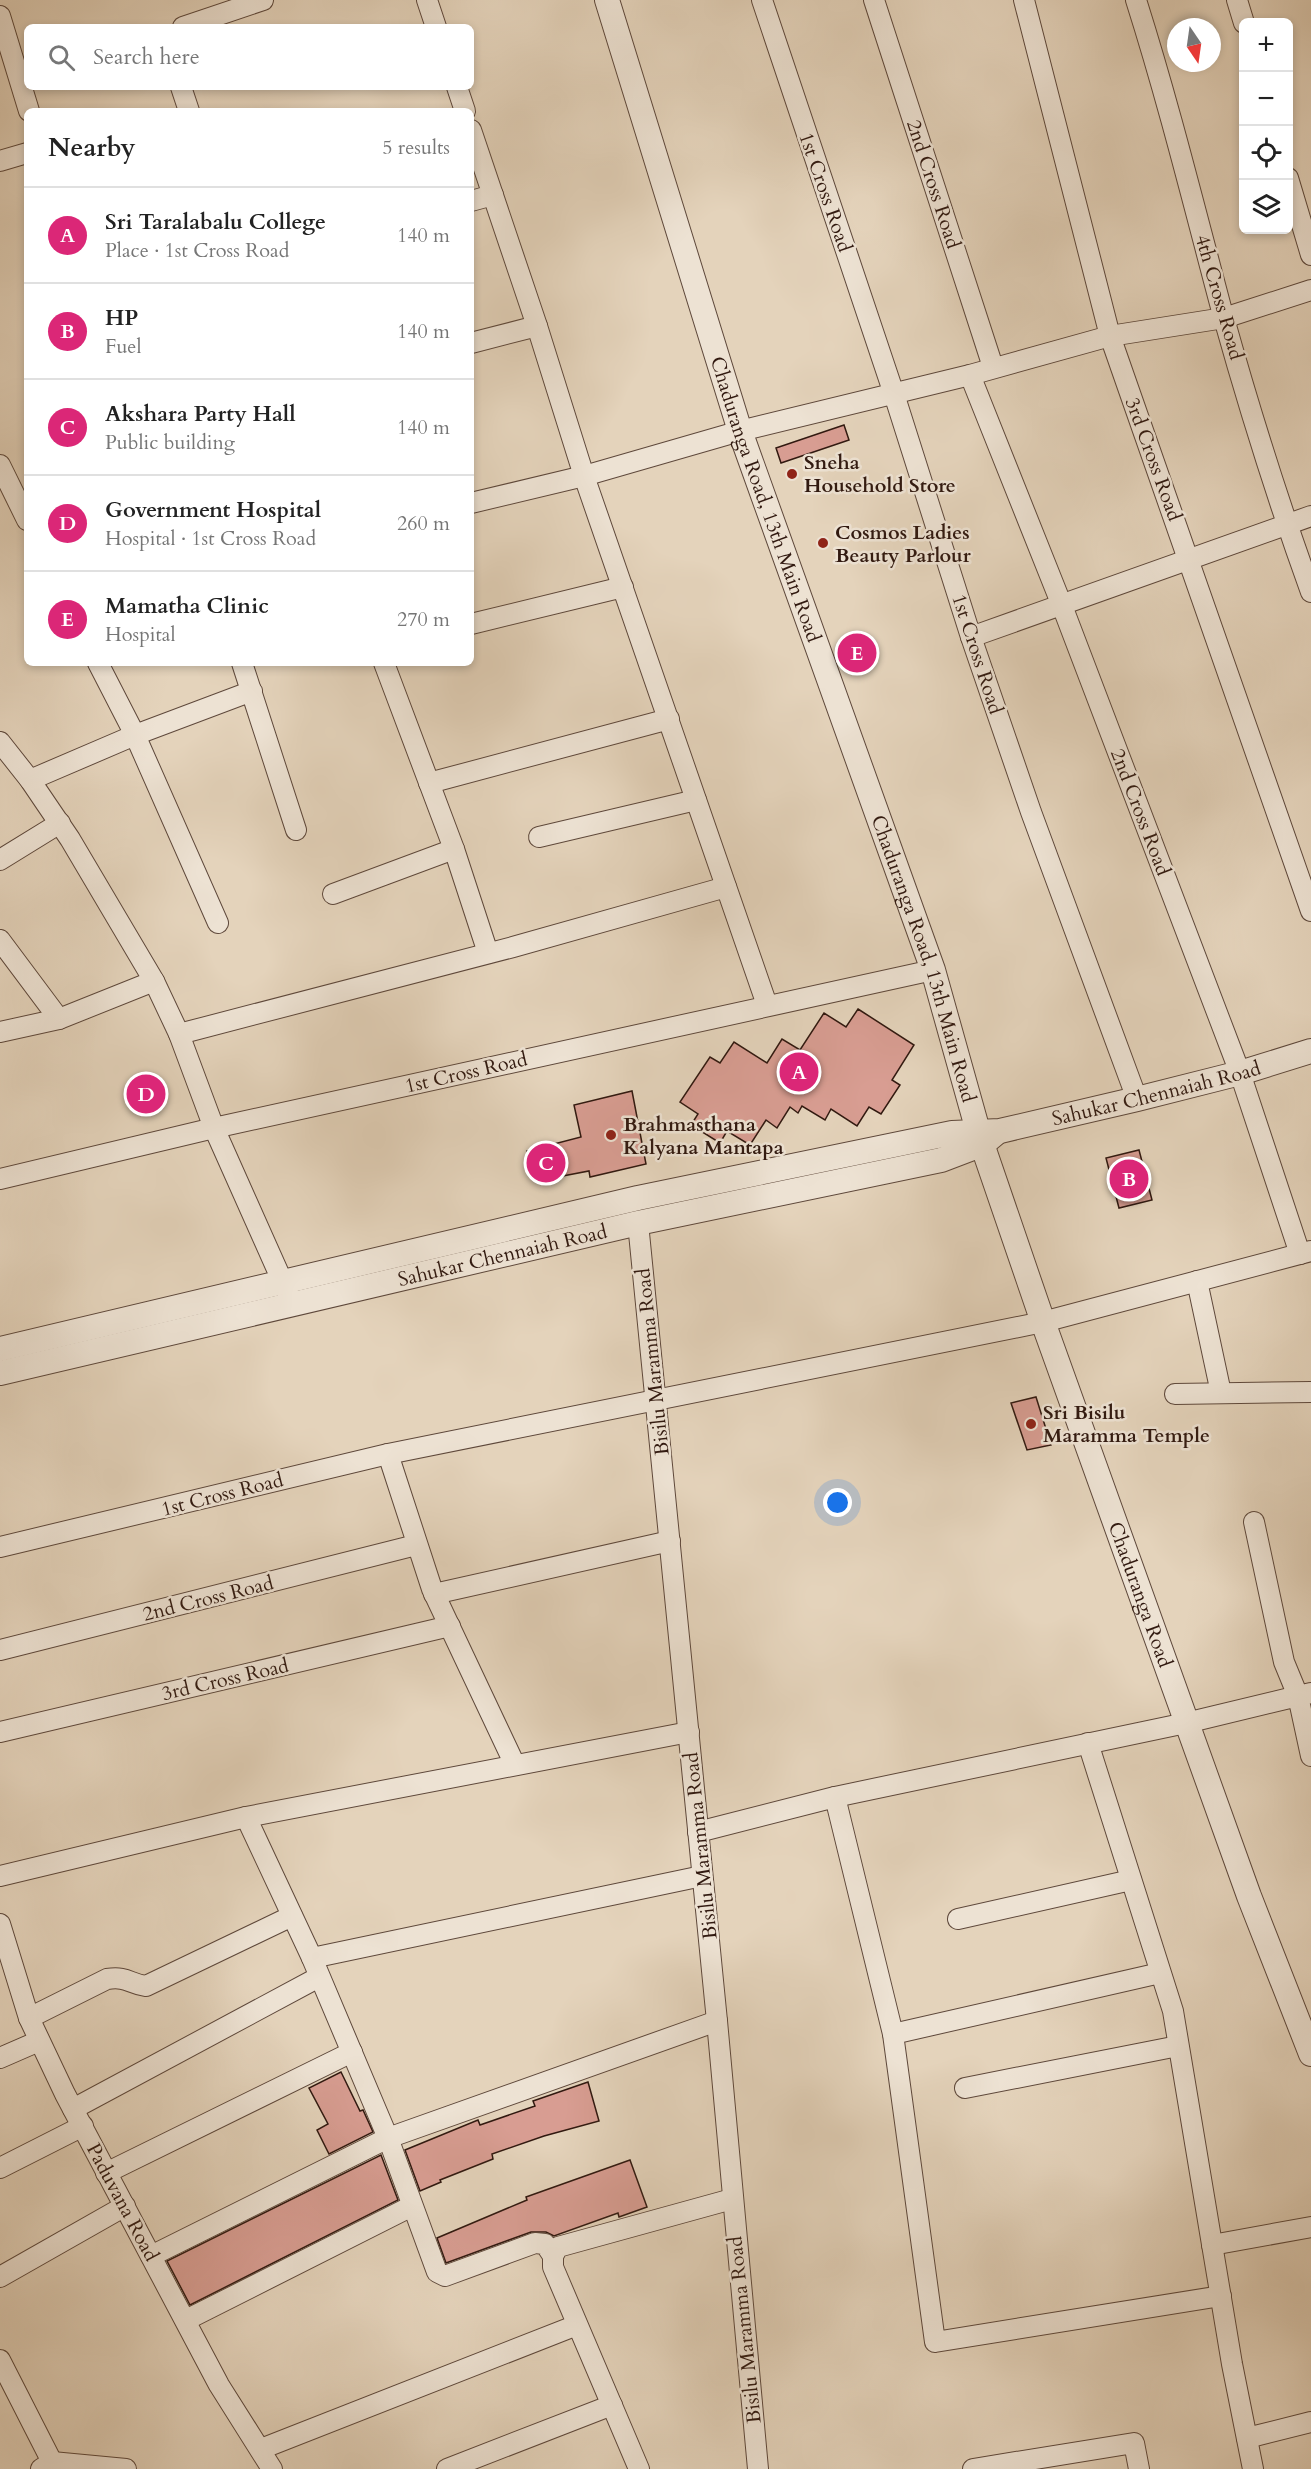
<!DOCTYPE html>
<html lang="en">
<head>
<meta charset="utf-8">
<style>
	:root { --surface:#fff; --page:#f6f6f6; --text:#222; --muted:#767676; --line:#e0e0e0; --accent:#db2777 }
	body { margin:0; font-family:Cardo,serif; background:var(--page); color:var(--text) }
	.controls { position:absolute; right:18px; top:18px; display:grid; overflow:hidden; border-radius:9px; box-shadow:0 3px 9px #0003 }
	.controls button { width:54px; height:54px; display:grid; place-items:center; padding:0; border:0; border-bottom:2px solid var(--line); background:var(--surface); color:var(--text); font:30px sans-serif }
	.compass { position:absolute; left:1167px; top:18px; width:54px; height:54px; border-radius:50%; background:var(--surface); box-shadow:0 3px 9px #0003; rotate:167deg }
	.you { position:absolute; left:838px; top:1503px; width:21px; height:21px; margin:-15px; border:4px solid #fff; border-radius:50%; background:#1a73e8; box-shadow:0 0 0 9px #1a73e833 }
	.badge { display:grid; place-items:center; width:39px; height:39px; border-radius:50%; background:var(--accent); color:#fff; font-size:20px; font-weight:700 }
	.pin { position:absolute; translate:-50% -50%; border:3px solid #fff; box-shadow:0 2px 6px #0006 }
	.list { margin:0; padding:0; list-style:none }
	h2 { display:flex; justify-content:space-between; align-items:center; height:78px; margin:0; padding:0 24px; font-size:26px }
	h2 small { font-size:20px; font-weight:400; color:var(--muted) }
	.list li { display:grid; grid-template-columns:39px 1fr auto; gap:18px; align-items:center; box-sizing:border-box; height:96px; padding:0 24px; border-top:2px solid var(--line) }
	.list b { display:block; font-size:22px; white-space:nowrap }
	.list p { margin:0; font-size:20px; white-space:nowrap; color:var(--muted) }
	.list em { font-size:20px; font-style:normal; color:var(--muted) }
	.icon { flex:none; width:33px; height:33px; fill:none; stroke:currentColor; stroke-width:2; stroke-linecap:round; stroke-linejoin:round }
	.map { position:relative; flex:none; width:1311px; height:2469px; overflow:hidden }
	.search { position:absolute; background:var(--surface); box-shadow:0 3px 9px #0003; left:24px; top:24px; width:450px; height:66px; display:flex; align-items:center; gap:15px; box-sizing:border-box; padding:0 21px; border-radius:9px; color:var(--muted); font-size:22px }
	.panel { position:absolute; background:var(--surface); box-shadow:0 3px 9px #0003; left:24px; top:108px; width:450px; height:558px; border-radius:9px }
	.map>svg:first-child { display:block }
	.building { fill:#d89d92; stroke:#311910; stroke-width:1.5 }
	.lines { fill:none; stroke-linecap:round; stroke-linejoin:round }
	.minor-casing { stroke:#5e483b; stroke-width:22 }
	.tertiary-casing { stroke:#5e483b; stroke-width:26 }
	.minor { stroke:#ede2d3; stroke-width:20 }
	.tertiary { stroke:#ede2d3; stroke-width:24 }
	.poi-dot { fill:#8f2418; stroke:#ede2d3; stroke-width:2 }
	.labels { text-anchor:middle; stroke-width:5; stroke-linejoin:round; paint-order:stroke }
	.street-label { font-size:20px; fill:#311910; stroke:#ede2d3 }
	.poi-label { font-size:20px; font-weight:bold; fill:#311910; stroke:#ede2d3; text-anchor:start }
</style>
</head>
<body>
<div class="map">
<svg width="1311" height="2469" viewBox="0 0 1311 2469">
	<rect width="100%" height="100%" fill="#e4d3bb"/>
	<filter id="stains"><feTurbulence type="fractalNoise" baseFrequency=".00333" numOctaves="4"/><feColorMatrix values="0 0 0 0 .2 0 0 0 0 .09 0 0 0 0 .02 0 0 0 .5 -.17"/></filter>
	<radialGradient id="worn" r=".72"><stop offset=".6" stop-color="#630" stop-opacity="0"/><stop offset="1" stop-color="#630" stop-opacity=".3"/></radialGradient>
	<g class="building">
		<polygon points="844,425 849,440 781,463 776,448"/>
		<polygon points="858,1009 914,1045 892,1080 900,1085 881,1114 869,1107 857,1126 831,1109 825,1120 802,1106 798,1113 790,1107 777,1128 766,1120 750,1145 727,1131 720,1143 691,1125 698,1114 680,1102 710,1057 720,1063 734,1042 767,1063 782,1039 800,1050 824,1013 846,1027"/>
		<polygon points="632,1091 646,1164 590,1177 589,1171 537,1181 527,1151 581,1137 574,1105"/>
		<polygon points="1139,1150 1152,1200 1119,1208 1106,1158"/>
		<polygon points="1036,1397 1051,1445 1027,1450 1011,1403"/>
		<polygon points="341,2072 360,2111 363,2110 373,2132 329,2154 317,2130 328,2124 309,2088"/>
		<polygon points="588,2082 599,2121 544,2136 492,2154 493,2159 440,2180 441,2182 420,2191 405,2150 478,2120 480,2125 535,2106 533,2101"/>
		<polygon points="381,2155 398,2200 190,2305 167,2261"/>
		<polygon points="630,2160 647,2207 619,2217 618,2213 554,2236 546,2232 531,2232 446,2263 437,2238 527,2200 526,2197"/>
	</g>
	<g class="lines">
		<defs>
			<g id="minor">
				<polyline points="427,0 436,27"/>
				<polyline points="762,0 894,394 971,637 1031,812 1137,1099"/>
				<polyline points="874,0 993,367"/>
				<polyline points="1024,0 1110,336 1311,911"/>
				<path d="M1136,0C1169,104 1195,210 1223,315C1249,408 1278,501 1311,592"/>
				<polyline points="1237,0 1244,23"/>
				<polyline points="0,16 29,111"/>
				<polyline points="183,27 263,0"/>
				<polyline points="181,87 189,111"/>
				<polyline points="457,87 465,111"/>
				<polyline points="471,130 537,326 584,476 767,1005"/>
				<polyline points="0,161 27,153"/>
				<polyline points="1288,178 1311,255"/>
				<polyline points="471,201 493,195"/>
				<polyline points="471,343 537,326"/>
				<polyline points="970,375 1061,603 1240,1073 1300,1254"/>
				<polyline points="0,465 27,520"/>
				<polyline points="471,503 584,476 740,431 970,375 1110,336 1224,318 1311,290"/>
				<polyline points="471,624 623,587"/>
				<polyline points="971,637 1311,516"/>
				<polyline points="98,663 135,735 218,923"/>
				<polyline points="242,663 296,830"/>
				<polyline points="384,663 454,849 488,953"/>
				<polyline points="0,742 30,780 70,839 154,981 179,1034 214,1128 288,1294"/>
				<polyline points="30,780 135,735 252,691"/>
				<polyline points="429,783 669,719"/>
				<polyline points="539,837 696,800"/>
				<polyline points="0,860 60,823"/>
				<polyline points="333,894 454,849"/>
				<polyline points="0,940 59,1019"/>
				<polyline points="0,1032 59,1019 154,981"/>
				<polyline points="179,1034 513,947 726,887"/>
				<polyline points="0,1179 214,1128 933,970"/>
				<polyline points="638,1223 717,2021 758,2469"/>
				<polyline points="1197,1281 1221,1393"/>
				<polyline points="1175,1394 1311,1392"/>
				<polyline points="388,1454 432,1589 515,1765"/>
				<polyline points="1254,1522 1284,1662 1298,1696 1311,1693"/>
				<polyline points="0,1547 388,1454 1043,1322 1311,1251"/>
				<polyline points="434,1594 670,1541"/>
				<polyline points="0,1650 416,1545"/>
				<polyline points="0,1732 450,1626"/>
				<polyline points="1088,1743 1173,2011 1232,2364 1253,2469"/>
				<polyline points="835,1797 893,2034 935,2342 1221,2296"/>
				<polyline points="246,1817 312,1958 702,1876"/>
				<polyline points="698,1832 835,1797 1186,1723 1298,1696 1311,1756"/>
				<polyline points="0,1876 246,1817 689,1732"/>
				<polyline points="958,1919 1131,1880"/>
				<polyline points="0,1924 29,2018 65,2094 219,2385 272,2469"/>
				<polyline points="312,1958 388,2138 437,2272 445,2276 535,2243 545,2244 553,2256"/>
				<path d="M29,2018L107,1979C128,1976 129,1984 146,1986L292,1916"/>
				<polyline points="893,2034 1160,1973"/>
				<polyline points="0,2058 39,2041"/>
				<polyline points="965,2088 1178,2046"/>
				<polyline points="73,2109 319,1977"/>
				<polyline points="0,2168 83,2126"/>
				<polyline points="106,2173 352,2052"/>
				<polyline points="1212,2245 1311,2227"/>
				<polyline points="151,2256 388,2138 717,2021"/>
				<polyline points="0,2277 125,2206"/>
				<polyline points="186,2320 412,2206"/>
				<polyline points="0,2360 52,2462"/>
				<polyline points="1247,2438 1311,2422"/>
				<polyline points="261,2449 577,2325"/>
				<polyline points="41,2469 52,2462 126,2469"/>
				<polyline points="447,2469 612,2405"/>
				<polyline points="639,2469 553,2267 553,2256 558,2247 732,2199"/>
				<polyline points="973,2469 1134,2443 1139,2469"/>
			</g>
			<g id="tertiary">
				<path id="s1" d="M607,0L740,431L933,970L980,1138L1043,1322L1249,1896L1311,2054"/>
				<path id="s2" d="M0,1349L638,1198L952,1133L1000,1131L1137,1099L1240,1073L1311,1051"/>
				<path id="s3" d="M0,1373L638,1223L941,1160L983,1144L995,1134"/>
			</g>
		</defs>
		<use href="#minor" class="minor-casing"/>
		<use href="#tertiary" class="tertiary-casing"/>
		<use href="#minor" class="minor"/>
		<use href="#tertiary" class="tertiary"/>
	</g>
	<g class="poi-dot">
		<circle cx="792" cy="474" r="6"/>
		<circle cx="823" cy="543" r="6"/>
		<circle cx="611" cy="1135" r="6"/>
		<circle cx="1031" cy="1424" r="6"/>
	</g>
	<g class="labels">
		<g class="street-label">
			<text transform="translate(934 184) rotate(72)" y="7">2nd Cross Road</text>
			<text transform="translate(826 192) rotate(71)" y="7">1st Cross Road</text>
			<text transform="translate(1220 297) rotate(74)" y="7">4th Cross Road</text>
			<text transform="translate(1154 459) rotate(70)" y="7">3rd Cross Road</text>
			<text dy="7" stroke="none"><textPath href="#s1" startOffset="524">Chaduranga Road, 13th Main Road</textPath></text>
			<text transform="translate(978 654) rotate(72)" y="7">1st Cross Road</text>
			<text transform="translate(1141 812) rotate(69)" y="7">2nd Cross Road</text>
			<text dy="7" stroke="none"><textPath href="#s1" startOffset="1010">Chaduranga Road, 13th Main Road</textPath></text>
			<text transform="translate(466 1072) rotate(-13)" y="7">1st Cross Road</text>
			<text dy="7" stroke="none"><textPath href="#s2" startOffset="1185">Sahukar Chennaiah Road</textPath></text>
			<text dy="7" stroke="none"><textPath href="#s3" startOffset="516">Sahukar Chennaiah Road</textPath></text>
			<text transform="translate(652 1362) rotate(-96)" y="7">Bisilu Maramma Road</text>
			<text transform="translate(222 1494) rotate(-14)" y="7">1st Cross Road</text>
			<text dy="7" stroke="none"><textPath href="#s1" startOffset="1682">Chaduranga Road</textPath></text>
			<text transform="translate(208 1598) rotate(-14)" y="7">2nd Cross Road</text>
			<text transform="translate(225 1679) rotate(-13)" y="7">3rd Cross Road</text>
			<text transform="translate(700 1846) rotate(-96)" y="7">Bisilu Maramma Road</text>
			<text transform="translate(123 2202) rotate(62)" y="7">Paduvana Road</text>
			<text transform="translate(744 2330) rotate(-96)" y="7">Bisilu Maramma Road</text>
		</g>
		<g class="poi-label">
			<text x="804" y="469">Sneha<tspan x="804" dy="23">Household Store</tspan></text>
			<text x="835" y="539">Cosmos Ladies<tspan x="835" dy="23">Beauty Parlour</tspan></text>
			<text x="623" y="1131">Brahmasthana<tspan x="623" dy="23">Kalyana Mantapa</tspan></text>
			<text x="1043" y="1419">Sri Bisilu<tspan x="1043" dy="23">Maramma Temple</tspan></text>
		</g>
	</g>
	<rect width="100%" height="100%" filter="url(#stains)"/>
	<rect width="100%" height="100%" fill="url(#worn)"/>
</svg>
<div class="controls">
<button>+</button>
<button>−</button>
<button><svg class="icon" aria-label="locate" viewBox="0 0 24 24"><circle cx="12" cy="12" r="6"/><path d="M12 2v4M12 18v4M2 12h4M18 12h4"/></svg></button>
<button><svg class="icon" aria-label="layers" viewBox="0 0 24 24"><path d="M12 4l9 5-9 5-9-5zM3 14l9 5 9-5"/></svg></button>
</div>
<svg class="compass" viewBox="-18 -18 36 36"><path d="M0-13l5 13h-10z" fill="#e53935"/><path d="M0 13l5-13h-10z" fill="#767676"/></svg>
<div class="you"></div>
<div class="pin badge" style="left:799px;top:1072px">A</div>
<div class="pin badge" style="left:1129px;top:1179px">B</div>
<div class="pin badge" style="left:546px;top:1163px">C</div>
<div class="pin badge" style="left:146px;top:1094px">D</div>
<div class="pin badge" style="left:857px;top:653px">E</div>
<div class="search"><svg class="icon" aria-label="search" viewBox="0 0 24 24"><circle cx="10" cy="10" r="6"/><path d="M15 15l6 6"/></svg>Search here</div>
<section class="panel">
<h2>Nearby<small>5 results</small></h2>
<ul class="list">
<li><span class="badge">A</span><div><b>Sri Taralabalu College</b><p>Place · 1st Cross Road</p></div><em>140 m</em></li>
<li><span class="badge">B</span><div><b>HP</b><p>Fuel</p></div><em>140 m</em></li>
<li><span class="badge">C</span><div><b>Akshara Party Hall</b><p>Public building</p></div><em>140 m</em></li>
<li><span class="badge">D</span><div><b>Government Hospital</b><p>Hospital · 1st Cross Road</p></div><em>260 m</em></li>
<li><span class="badge">E</span><div><b>Mamatha Clinic</b><p>Hospital</p></div><em>270 m</em></li>
</ul>
</section>
</div>
</body>
</html>
